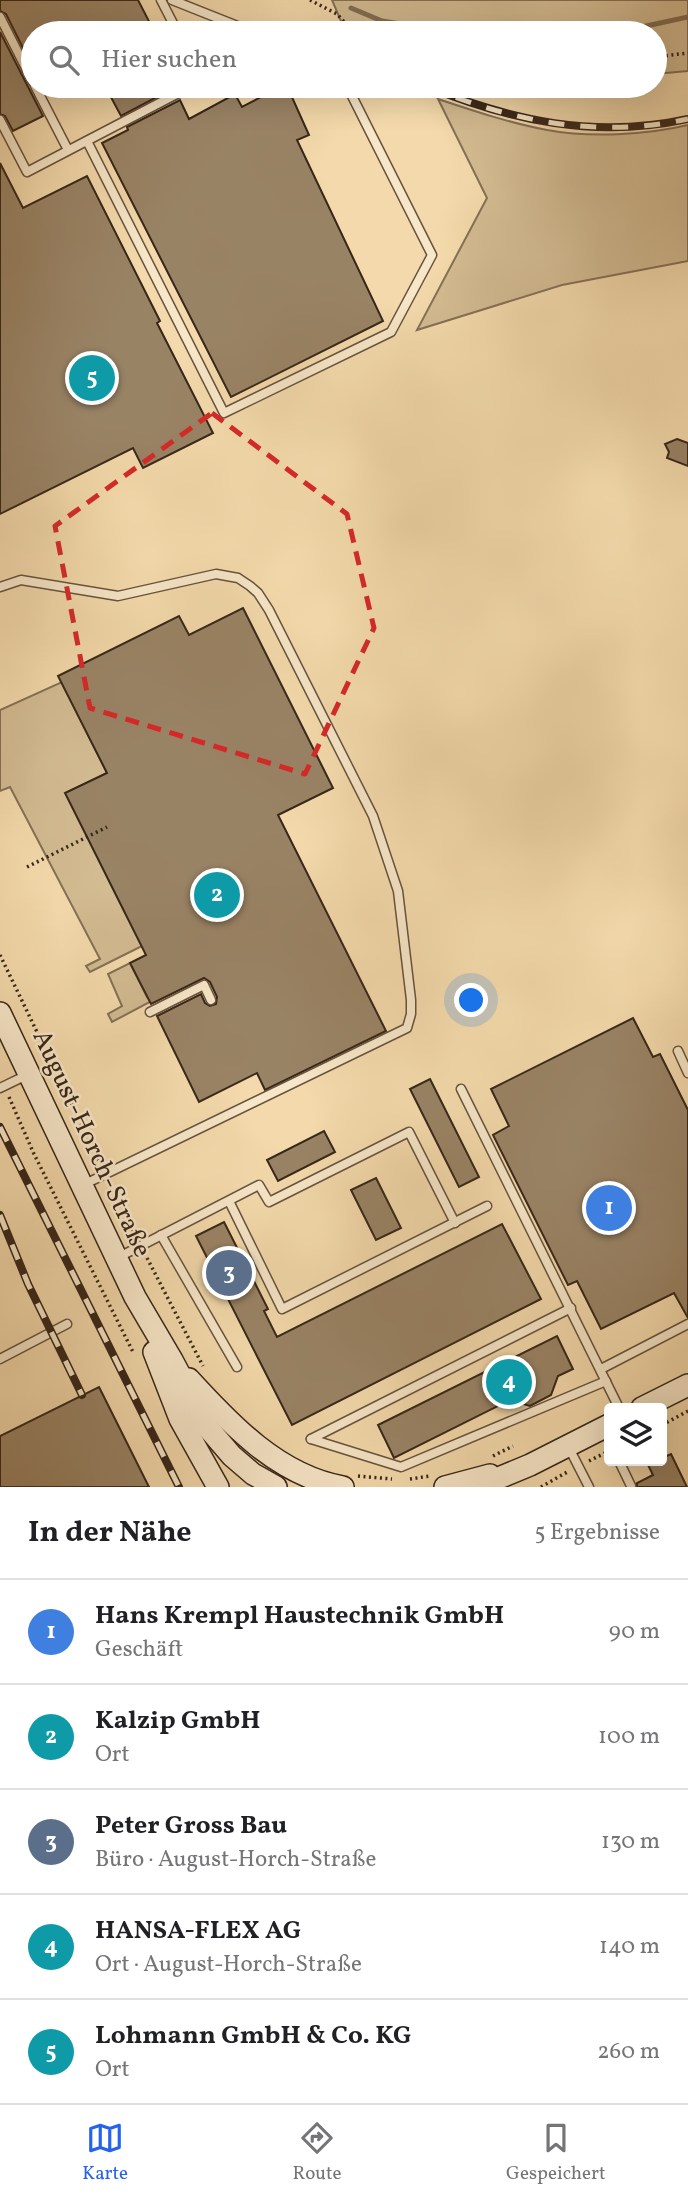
<!DOCTYPE html>
<html lang="de">
<head>
<meta charset="utf-8">
<style>
	:root { --surface:#fff; --page:#f6f6f6; --text:#202124; --muted:#757577; --line:#e0e0e0; --accent:#2563eb }
	body { margin:0; font-family:Vollkorn,serif; background:var(--page); color:var(--text) }
	.controls { position:absolute; right:21px; bottom:21px; display:grid; overflow:hidden; border-radius:7px; box-shadow:0 7px 28px #0002 }
	.controls button { width:63px; height:63px; display:grid; place-items:center; padding:0; border:0; border-bottom:2px solid var(--line); background:var(--surface); color:var(--text); font:35px sans-serif }
	.you { position:absolute; left:472px; top:1001px; width:24px; height:24px; margin:-18px; border:5px solid #fff; border-radius:50%; background:#1a73e8; box-shadow:0 0 0 10px #1a73e833 }
	.badge { display:grid; place-items:center; width:46px; height:46px; border-radius:50%; background:var(--accent); color:#fff; font-size:23px; font-weight:700 }
	.pin { position:absolute; translate:-50% -50%; border:4px solid #fff; box-shadow:0 2px 7px #0006 }
	.list { margin:0; padding:0; list-style:none }
	h2 { display:flex; justify-content:space-between; align-items:center; height:91px; margin:0; padding:0 28px; font-size:30px }
	h2 small { font-size:23px; font-weight:400; color:var(--muted) }
	.list li { display:grid; grid-template-columns:46px 1fr auto; gap:21px; align-items:center; box-sizing:border-box; height:105px; padding:0 28px; border-top:2px solid var(--line) }
	.list b { display:block; font-size:26px; white-space:nowrap }
	.list p { margin:0; font-size:23px; white-space:nowrap; color:var(--muted) }
	.list em { font-size:23px; font-style:normal; color:var(--muted) }
	.icon { flex:none; width:38px; height:38px; fill:none; stroke:currentColor; stroke-width:2; stroke-linecap:round; stroke-linejoin:round }
	.map { position:relative; flex:none; width:688px; height:1487px; overflow:hidden }
	.search { position:absolute; background:var(--surface); box-shadow:0 7px 28px #0002; left:21px; right:21px; top:21px; height:77px; display:flex; align-items:center; gap:18px; box-sizing:border-box; padding:0 24px; border-radius:38px; color:var(--muted); font-size:26px }
	.sheet { height:616px; background:var(--surface) }
	nav { display:flex; justify-content:space-around; align-items:center; box-sizing:border-box; height:98px; border-top:2px solid var(--line); background:var(--surface); font-size:19px; color:var(--muted) }
	nav a { display:grid; justify-items:center; gap:4px }
	nav .on { color:var(--accent) }
	.map>svg:first-child { display:block }
	.green { fill:#d3bb92; stroke:#857056; stroke-width:2 }
	.lines { fill:none; stroke-linecap:round; stroke-linejoin:round }
	.stream { stroke:#816d53; stroke-width:5 }
	.building { fill:#998365; stroke:#372619; stroke-width:2 }
	.lane-casing { stroke:#66533e; stroke-width:11 }
	.secondary-casing { stroke:#372619; stroke-width:24 }
	.path { stroke:#372619; stroke-width:3.5; stroke-dasharray:2 3.5; stroke-linecap:butt }
	.lane { stroke:#f7e6c8; stroke-width:8 }
	.secondary { stroke:#f7e6c8; stroke-width:21 }
	.rail-casing { stroke:#372619; stroke-width:8 }
	.rail { stroke:#f7e6c8; stroke-width:5; stroke-dasharray:16; stroke-linecap:butt }
	.marked { fill:none; stroke:#d62828; stroke-width:5; stroke-dasharray:14 9; stroke-linejoin:round }
	.labels { text-anchor:middle; stroke-width:5; stroke-linejoin:round; paint-order:stroke }
	.street-label { font-size:26px; fill:#372619; stroke:#f7e6c8 }
</style>
</head>
<body>
<div class="map">
<svg width="688" height="1487" viewBox="0 0 688 1487">
	<rect width="100%" height="100%" fill="#f3d9ab"/>
	<filter id="stains"><feTurbulence type="fractalNoise" baseFrequency=".00286" numOctaves="4"/><feColorMatrix values="0 0 0 0 .2 0 0 0 0 .09 0 0 0 0 .02 0 0 0 .5 -.17"/></filter>
	<radialGradient id="worn" r=".72"><stop offset=".6" stop-color="#630" stop-opacity="0"/><stop offset="1" stop-color="#630" stop-opacity=".3"/></radialGradient>
	<g class="green">
		<polygon points="332,0 688,0 688,71 655,74 655,33 346,33"/>
		<path d="M438,99C474,111 510,123 547,130C590,138 646,135 688,125V261L562,285L417,330L487,198Z"/>
		<polygon points="62,682 107,773 66,793 142,946 90,972 86,966 100,959 10,787 0,791 0,710"/>
		<polygon points="130,963 147,997 207,968 208,971 112,1022 108,1014 122,1006 108,974"/>
	</g>
	<g class="lines">
		<g class="stream">
			<polyline points="351,8 382,21 407,25 423,30 451,33 523,33"/>
			<polyline points="614,33 688,17"/>
		</g>
	</g>
	<g class="building">
		<polygon points="0,0 138,0 155,33 33,33 33,68 6,14 0,11"/>
		<polygon points="0,32 43,116 13,131 5,116 0,114"/>
		<polygon points="105,86 173,86 174,88 121,116"/>
		<polygon points="282,86 287,86 309,135 297,140 383,321 231,397 102,143 128,130 127,127 180,100 189,119 235,94 242,107"/>
		<polygon points="0,163 23,208 87,176 160,321 157,323 213,433 143,468 133,448 0,514"/>
		<polygon points="677,439 688,443 688,466 667,458 669,452 665,444"/>
		<polygon points="243,608 333,788 278,815 386,1031 265,1090 257,1073 199,1102 157,1016 201,994 205,1003 210,1006 216,1004 217,997 210,982 204,978 151,1004 130,963 146,955 65,793 107,773 58,676 179,616 189,635"/>
		<polygon points="633,1018 653,1057 660,1054 688,1110 688,1318 674,1293 601,1329 577,1281 568,1285 493,1135 509,1126 491,1089"/>
		<polygon points="430,1079 479,1177 459,1187 410,1089"/>
		<polygon points="324,1131 335,1152 278,1181 267,1160"/>
		<polygon points="376,1178 401,1228 376,1240 351,1190"/>
		<polygon points="224,1222 268,1309 264,1311 277,1337 502,1224 541,1299 292,1425 196,1236"/>
		<polygon points="557,1336 573,1369 558,1376 551,1395 530,1406 510,1400 394,1458 378,1425"/>
		<polygon points="99,1387 149,1487 0,1487 0,1436"/>
		<polygon points="671,1454 687,1487 637,1487 637,1483 653,1475 648,1465 662,1461 662,1458"/>
	</g>
	<g class="lines">
		<defs>
			<g id="lane">
				<polyline points="161,0 178,33"/>
				<polyline points="172,0 255,33"/>
				<polyline points="0,17 33,82"/>
				<polyline points="35,86 68,150"/>
				<polyline points="0,120 27,172 192,86"/>
				<polyline points="87,141 224,413 391,332 432,255 347,86"/>
				<polyline points="0,587 21,580 118,596 216,574 238,578 250,586 258,593 269,610 373,816 398,891 411,1000 411,1014 407,1028 85,1184"/>
				<polyline points="150,1012 204,985 211,1000"/>
				<polyline points="678,1051 688,1073"/>
				<polyline points="0,1088 29,1074"/>
				<polyline points="461,1089 619,1408"/>
				<polyline points="229,1201 282,1309 487,1206"/>
				<polyline points="161,1235 237,1367"/>
				<polyline points="119,1257 259,1185 269,1202 409,1132 455,1223"/>
				<polyline points="0,1359 67,1324"/>
				<polyline points="601,1369 688,1324"/>
				<polyline points="311,1439 401,1467 606,1381"/>
				<polyline points="311,1439 571,1308"/>
				<polyline points="569,1448 589,1487"/>
				<polyline points="619,1461 631,1486"/>
			</g>
			<g id="secondary">
				<polyline points="0,1013 135,1297 172,1360 208,1428 232,1456 253,1474 276,1487"/>
				<polyline points="154,1352 180,1419 218,1487"/>
				<path d="M189,1379C231,1425 279,1476 343,1487"/>
				<polyline points="642,1408 688,1385"/>
				<polyline points="445,1487 490,1475"/>
				<polyline points="477,1487 530,1465 609,1425"/>
			</g>
		</defs>
		<use href="#lane" class="lane-casing"/>
		<use href="#secondary" class="secondary-casing"/>
		<g class="path">
			<polyline points="310,0 337,14 354,33"/>
			<polyline points="655,57 688,53"/>
			<polyline points="27,867 107,827"/>
			<polyline points="0,955 100,1163"/>
			<polyline points="9,1097 34,1154 134,1354"/>
			<polyline points="111,1185 135,1235"/>
			<polyline points="147,1258 203,1366"/>
			<polyline points="662,1425 688,1411"/>
			<polyline points="493,1456 513,1446"/>
			<polyline points="589,1461 609,1451"/>
			<polyline points="358,1476 392,1479"/>
			<polyline points="410,1479 430,1476"/>
			<polyline points="541,1487 569,1471"/>
		</g>
		<use href="#lane" class="lane"/>
		<use href="#secondary" class="secondary"/>
		<defs>
			<g id="rail">
				<polyline points="290,29 300,33"/>
				<path d="M426,86C512,121 595,139 688,119"/>
				<polyline points="0,1127 179,1487"/>
				<polyline points="0,1215 28,1284 82,1395"/>
			</g>
		</defs>
		<use href="#rail" class="rail-casing"/>
		<use href="#rail" class="rail"/>
	</g>
	<path class="marked" d="M212,413L347,514L374,628L305,774L90,708L55,526Z"/>
	<g class="labels">
		<g class="street-label">
			<text transform="translate(93 1143) rotate(65)" y="9">August-Horch-Straße</text>
		</g>
	</g>
	<rect width="100%" height="100%" filter="url(#stains)"/>
	<rect width="100%" height="100%" fill="url(#worn)"/>
</svg>
<div class="controls">
<button><svg class="icon" aria-label="layers" viewBox="0 0 24 24"><path d="M12 4l9 5-9 5-9-5zM3 14l9 5 9-5"/></svg></button>
</div>
<div class="you"></div>
<div class="pin badge" style="left:609px;top:1208px;background:#3f7fe0">1</div>
<div class="pin badge" style="left:217px;top:895px;background:#0f9aa8">2</div>
<div class="pin badge" style="left:229px;top:1273px;background:#5c6f8a">3</div>
<div class="pin badge" style="left:509px;top:1382px;background:#0f9aa8">4</div>
<div class="pin badge" style="left:92px;top:378px;background:#0f9aa8">5</div>
<div class="search"><svg class="icon" aria-label="search" viewBox="0 0 24 24"><circle cx="10" cy="10" r="6"/><path d="M15 15l6 6"/></svg>Hier suchen</div>
</div>
<section class="sheet">
<h2>In der Nähe<small>5 Ergebnisse</small></h2>
<ul class="list">
<li><span class="badge" style="background:#3f7fe0">1</span><div><b>Hans Krempl Haustechnik GmbH</b><p>Geschäft</p></div><em>90 m</em></li>
<li><span class="badge" style="background:#0f9aa8">2</span><div><b>Kalzip GmbH</b><p>Ort</p></div><em>100 m</em></li>
<li><span class="badge" style="background:#5c6f8a">3</span><div><b>Peter Gross Bau</b><p>Büro · August-Horch-Straße</p></div><em>130 m</em></li>
<li><span class="badge" style="background:#0f9aa8">4</span><div><b>HANSA-FLEX AG</b><p>Ort · August-Horch-Straße</p></div><em>140 m</em></li>
<li><span class="badge" style="background:#0f9aa8">5</span><div><b>Lohmann GmbH &amp; Co. KG</b><p>Ort</p></div><em>260 m</em></li>
</ul>
</section>
<nav>
<a class="on"><svg class="icon" aria-label="map" viewBox="0 0 24 24"><path d="M3 6l6-2 6 2 6-2v14l-6 2-6-2-6 2zM9 4v14M15 6v14"/></svg>Karte</a>
<a><svg class="icon" aria-label="directions" viewBox="0 0 24 24"><path d="M12 3l9 9-9 9-9-9zM9 14v-3h6M13 9l2 2-2 2"/></svg>Route</a>
<a><svg class="icon" aria-label="saved" viewBox="0 0 24 24"><path d="M7 4h10v16l-5-4-5 4z"/></svg>Gespeichert</a>
</nav>
</body>
</html>
